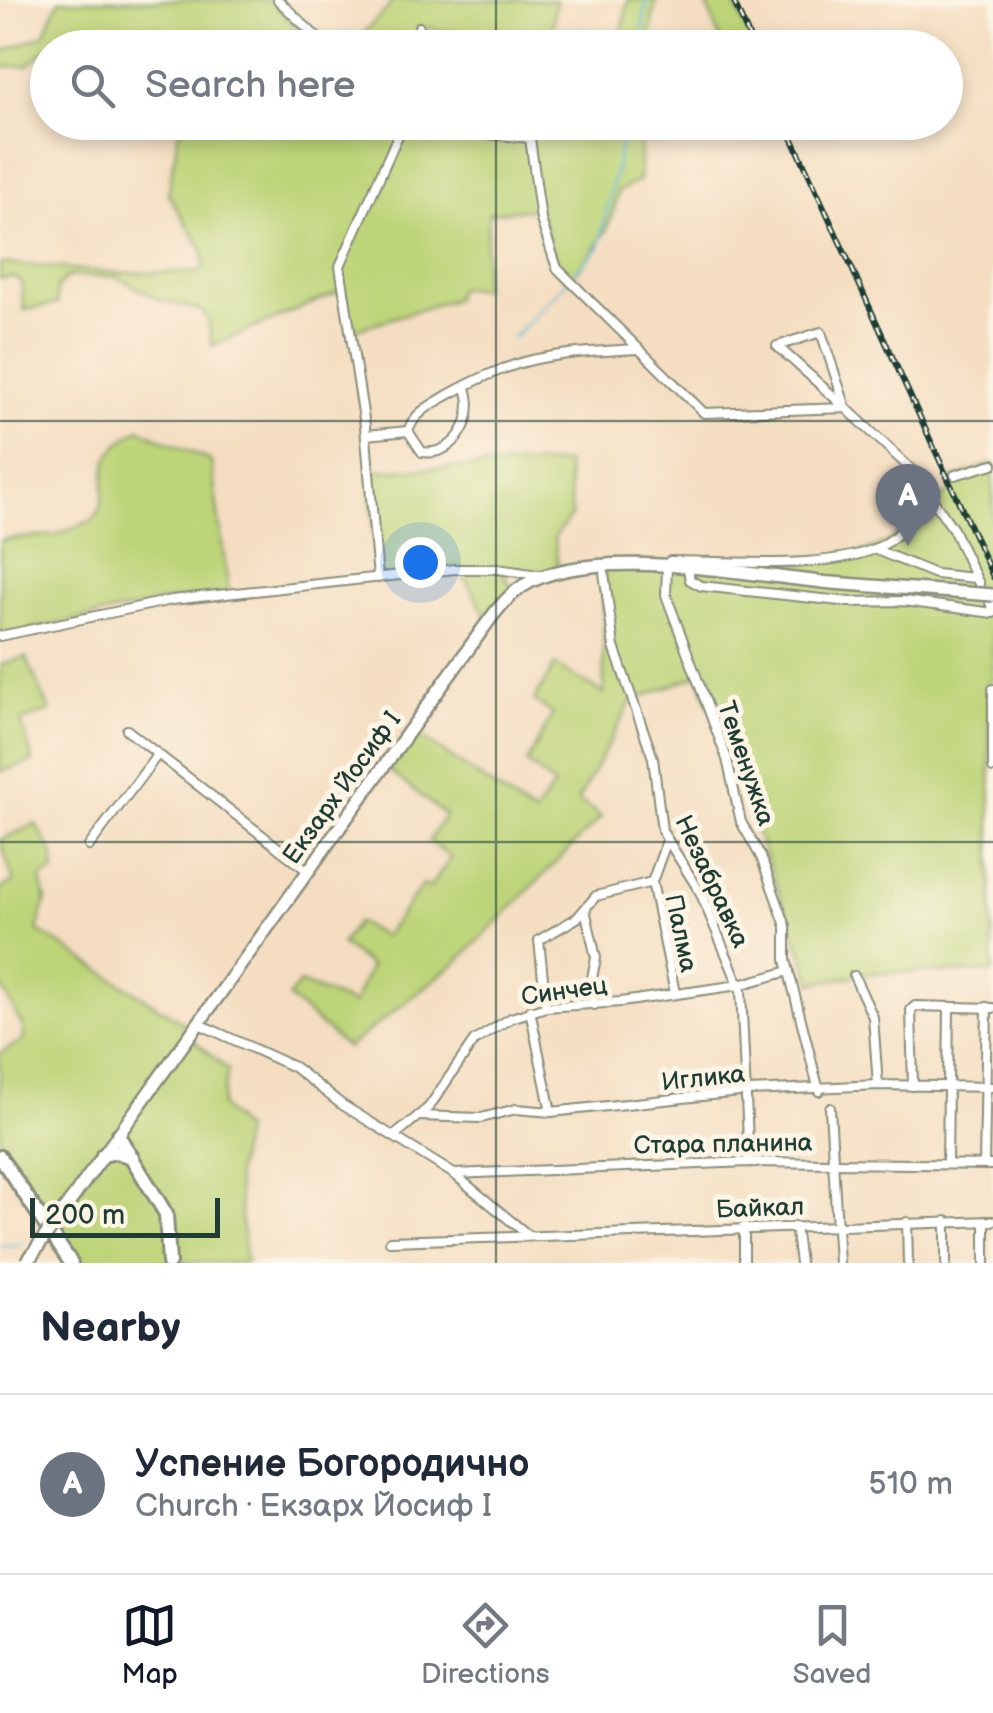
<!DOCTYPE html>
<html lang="en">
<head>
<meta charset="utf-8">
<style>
	:root { --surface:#fff; --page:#f2f2f3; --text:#1f2937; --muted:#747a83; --line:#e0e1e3; --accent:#111827 }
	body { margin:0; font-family:"Balsamiq Sans",sans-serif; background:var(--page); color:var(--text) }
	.scale { position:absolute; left:30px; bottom:25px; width:190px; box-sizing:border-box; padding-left:10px; border:5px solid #1f3d34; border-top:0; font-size:28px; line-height:35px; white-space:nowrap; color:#1f3d34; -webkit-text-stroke:8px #fcf5e5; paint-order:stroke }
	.you { position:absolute; left:420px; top:562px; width:35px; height:35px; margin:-25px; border:8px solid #fff; border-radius:50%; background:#1a73e8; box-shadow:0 0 0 15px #1a73e833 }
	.badge { display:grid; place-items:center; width:65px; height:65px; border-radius:50%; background:var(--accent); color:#fff; font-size:32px; font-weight:700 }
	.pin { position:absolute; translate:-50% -82px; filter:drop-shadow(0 2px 5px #0008) }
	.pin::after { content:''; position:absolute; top:52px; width:35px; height:30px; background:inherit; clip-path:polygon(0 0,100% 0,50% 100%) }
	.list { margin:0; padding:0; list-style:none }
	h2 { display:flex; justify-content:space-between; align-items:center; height:130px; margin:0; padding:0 40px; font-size:42px }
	h2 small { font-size:32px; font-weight:400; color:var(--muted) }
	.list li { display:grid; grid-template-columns:65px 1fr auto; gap:30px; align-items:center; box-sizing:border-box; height:180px; padding:0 40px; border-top:2px solid var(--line) }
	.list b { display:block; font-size:38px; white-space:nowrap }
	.list p { margin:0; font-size:32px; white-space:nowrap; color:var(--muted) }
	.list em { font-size:32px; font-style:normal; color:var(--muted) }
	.icon { flex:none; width:55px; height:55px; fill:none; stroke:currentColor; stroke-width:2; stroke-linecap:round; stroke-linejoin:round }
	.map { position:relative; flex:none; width:993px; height:1263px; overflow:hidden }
	.search { position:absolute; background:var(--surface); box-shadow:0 5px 15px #0003; left:30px; right:30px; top:30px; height:110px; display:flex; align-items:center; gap:25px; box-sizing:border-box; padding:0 35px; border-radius:55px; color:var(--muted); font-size:38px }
	.sheet { height:310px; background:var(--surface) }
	nav { display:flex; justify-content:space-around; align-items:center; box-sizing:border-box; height:140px; border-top:2px solid var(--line); background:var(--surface); font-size:28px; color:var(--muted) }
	nav a { display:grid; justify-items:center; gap:5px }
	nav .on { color:var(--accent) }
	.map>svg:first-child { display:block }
	.green { fill:#bdd478; stroke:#6e8856; stroke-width:2.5 }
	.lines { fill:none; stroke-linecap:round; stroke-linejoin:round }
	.stream { stroke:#56b6d4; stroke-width:2.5 }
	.street-casing { stroke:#8a8d7a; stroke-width:12 }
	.secondary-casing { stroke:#8a8d7a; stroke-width:16 }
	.primary-casing { stroke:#8a8d7a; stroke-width:18 }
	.street { stroke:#fff; stroke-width:8 }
	.secondary { stroke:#fff; stroke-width:11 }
	.primary { stroke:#fff; stroke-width:12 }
	.rail-casing { stroke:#1f3d34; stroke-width:6 }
	.rail { stroke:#fcf5e5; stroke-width:2.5; stroke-dasharray:8; stroke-linecap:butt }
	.secondary-bridge-casing { stroke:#8a8d7a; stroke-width:16; stroke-linecap:butt }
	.secondary-bridge { stroke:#fff; stroke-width:11 }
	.grid { fill:none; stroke:#1f3d34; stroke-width:2.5; stroke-opacity:0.55 }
	.labels { text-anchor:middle; stroke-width:10; stroke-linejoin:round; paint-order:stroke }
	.street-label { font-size:25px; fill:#1f3d34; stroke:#fcf5e5 }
</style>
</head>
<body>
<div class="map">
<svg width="993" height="1263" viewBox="0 0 993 1263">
	<rect width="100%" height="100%" fill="#fcf5e5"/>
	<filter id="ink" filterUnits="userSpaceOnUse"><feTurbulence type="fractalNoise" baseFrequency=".01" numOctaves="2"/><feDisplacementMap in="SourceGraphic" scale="20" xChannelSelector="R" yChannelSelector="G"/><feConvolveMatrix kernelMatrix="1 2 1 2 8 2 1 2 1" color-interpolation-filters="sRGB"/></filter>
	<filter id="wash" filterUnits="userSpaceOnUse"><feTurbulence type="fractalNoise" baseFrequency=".0048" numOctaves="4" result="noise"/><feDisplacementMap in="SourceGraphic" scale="40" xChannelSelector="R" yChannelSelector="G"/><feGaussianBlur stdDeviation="2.25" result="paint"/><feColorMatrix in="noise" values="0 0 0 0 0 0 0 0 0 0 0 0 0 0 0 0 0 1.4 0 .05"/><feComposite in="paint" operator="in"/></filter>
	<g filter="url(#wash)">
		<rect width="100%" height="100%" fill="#f4ddc0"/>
		<g class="green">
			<polygon points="59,0 269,0 319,47 206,47 180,38 133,48 101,41 48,48 27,66 0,67 0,52 44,35"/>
			<polygon points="390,0 556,0 550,47 504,47 497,37 419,27 417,47 349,48 389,7"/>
			<polygon points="628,0 656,0 648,47 619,47"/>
			<polygon points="705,0 733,0 754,47 723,47"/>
			<path d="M405,122L517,136L516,123H642L639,181L618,191C612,230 595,252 569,280L557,268L538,208L489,213L482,289L458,288L454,299L351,331L343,290L212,346L208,319L201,310L160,300L117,277L69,276L57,287V304L24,310L21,282L14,277L0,279V263L120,273L199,272L204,267L203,250L168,194L180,123Z"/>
			<path d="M139,429L211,461L229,594L172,600L0,636V540L56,535L93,520C118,488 83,463 139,429Z"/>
			<polygon points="566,463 572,515 554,538 559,571 545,576 501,570 515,592 489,621 460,569 378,578 369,471"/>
			<path d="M993,464V679L989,680L993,972L871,973L813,983L698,675L632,701L578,800L601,817L457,962L347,1048L288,997L300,983L353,1004L370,966L341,944L357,922L384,936L423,885L429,888L451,858L429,841L445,815L385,767L411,730L534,815L554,785L527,763L553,714L534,701L555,665L604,694L603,563C674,563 807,573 870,550C899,540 923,507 951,492L947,481Z"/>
			<polygon points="26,657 50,711 21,721 33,761 0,772 0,665"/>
			<polygon points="36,824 53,854 54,871 41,879 46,901 37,930 193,1029 189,1036 228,1070 221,1106 244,1131 236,1173 246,1263 76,1263 45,1205 0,1140 0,1053 24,1040 23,1028 0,983 0,889 14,882 0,840"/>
		</g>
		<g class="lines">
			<g class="stream">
				<polyline points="639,48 647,0"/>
				<polyline points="513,338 599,247 626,122"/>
				<polyline points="0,1246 22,1244"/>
			</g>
		</g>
	</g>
	<g filter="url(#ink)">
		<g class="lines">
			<defs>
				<g id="street">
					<polyline points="278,0 328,48"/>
					<polyline points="417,48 419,27"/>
					<polyline points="406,122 404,126 530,138 541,220 557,268 704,413 846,408 913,471 953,529 979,584"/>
					<polygon points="821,332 846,408 777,346"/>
					<path d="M408,431L422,452C457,457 478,415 465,386"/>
					<path d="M366,435L408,431C415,412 431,405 448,395C521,354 555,354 637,349"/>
					<polyline points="955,475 993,464"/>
					<polyline points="874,549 935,574 975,578"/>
					<path d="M670,561C725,561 840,572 886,543C903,532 917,515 932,502"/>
					<polyline points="603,565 614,647 653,758 662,831 700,892 741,990 749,1162"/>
					<polyline points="667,568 666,595 727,759 741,822 761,857 786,926 786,960 819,1091"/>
					<polyline points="688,570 690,580 701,586 850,602 904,601 993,613"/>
					<polyline points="378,578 365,426 340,266 404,122"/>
					<polyline points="990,603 993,608"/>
					<polyline points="0,636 172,600 455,569 498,569 545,576"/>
					<polyline points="993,689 993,768"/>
					<polyline points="127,730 308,871"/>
					<polyline points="89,846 158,754"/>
					<polyline points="652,882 675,993"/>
					<polyline points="585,909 596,958 591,983 594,1005"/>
					<polyline points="854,976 873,1017 878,1085"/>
					<polyline points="546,1007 539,940 577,918 596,896 652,882 667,840"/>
					<polyline points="530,1010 551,1112"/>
					<polyline points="197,1023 294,1067 341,1104 454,1174 528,1235"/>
					<polyline points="913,1086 911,1010 915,1006 993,1008"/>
					<polyline points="830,1108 839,1263"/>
					<polyline points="418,1116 481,1118 516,1109 551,1112 749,1091 878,1085 993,1087"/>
					<polyline points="394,1136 429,1107 474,1041 511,1018 546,1007 621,1002 739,985 789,971"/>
					<polyline points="947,1164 949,1007"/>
					<polyline points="984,1165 987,1007"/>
					<polyline points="454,1174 749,1162 993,1165"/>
					<polyline points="985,1221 985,1263"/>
					<polyline points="907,1222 908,1263"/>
					<polyline points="795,1226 800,1263"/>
					<polyline points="390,1241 993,1221"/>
					<polyline points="744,1263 744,1227"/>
					<polyline points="946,1263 946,1221"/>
				</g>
				<path id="secondary" d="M64,1210L477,637C490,619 504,598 523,586C590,543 752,576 832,583"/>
				<g id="primary">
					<polyline points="118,1135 166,1214 169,1263"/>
					<polyline points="103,1155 116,1152 132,1157"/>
					<polyline points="0,1157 71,1263"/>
				</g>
			</defs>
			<use href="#street" class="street-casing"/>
			<use href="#secondary" class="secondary-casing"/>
			<use href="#primary" class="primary-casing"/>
			<use href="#street" class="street"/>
			<use href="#secondary" class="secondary"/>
			<use href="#primary" class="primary"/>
			<defs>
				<g id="rail">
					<polyline points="733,0 754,48"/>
					<polyline points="785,122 993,577"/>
				</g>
			</defs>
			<use href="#rail" class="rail-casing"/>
			<use href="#rail" class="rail"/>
			<defs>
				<g id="secondary-bridge">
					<polyline points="832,583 993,595"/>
					<polyline points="27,1262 64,1210"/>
				</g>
			</defs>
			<use href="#secondary-bridge" class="secondary-bridge-casing"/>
			<use href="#secondary-bridge" class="secondary-bridge"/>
		</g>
	</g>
	<path class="grid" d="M496,0V48M496,122V1263M0,421H993M0,842H993"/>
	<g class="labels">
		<g class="street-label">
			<text transform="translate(747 763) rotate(71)" y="9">Теменужка</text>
			<text transform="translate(341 787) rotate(-54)" y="9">Екзарх Йосиф I</text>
			<text transform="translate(713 881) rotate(65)" y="9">Незабравка</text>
			<text transform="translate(682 933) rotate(78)" y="9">Палма</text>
			<text transform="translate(564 990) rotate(-8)" y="9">Синчец</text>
			<text transform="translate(703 1077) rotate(-6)" y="9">Иглика</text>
			<text transform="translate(723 1143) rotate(-1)" y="9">Стара планина</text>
			<text transform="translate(760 1207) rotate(-2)" y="9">Байкал</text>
		</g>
	</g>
</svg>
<div class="scale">200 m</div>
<div class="you"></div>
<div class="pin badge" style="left:908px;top:546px;background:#6b7280">A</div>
<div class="search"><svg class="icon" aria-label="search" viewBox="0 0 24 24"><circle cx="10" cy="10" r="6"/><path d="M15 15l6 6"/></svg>Search here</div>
</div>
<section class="sheet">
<h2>Nearby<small></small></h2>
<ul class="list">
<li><span class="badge" style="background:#6b7280">A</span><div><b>Успение Богородично</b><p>Church · Екзарх Йосиф I</p></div><em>510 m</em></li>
</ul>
</section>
<nav>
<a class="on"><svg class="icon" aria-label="map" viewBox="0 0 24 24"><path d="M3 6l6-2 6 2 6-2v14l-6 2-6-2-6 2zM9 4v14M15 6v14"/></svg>Map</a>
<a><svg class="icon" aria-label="directions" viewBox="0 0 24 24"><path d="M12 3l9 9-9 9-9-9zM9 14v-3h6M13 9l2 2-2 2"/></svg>Directions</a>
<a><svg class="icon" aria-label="saved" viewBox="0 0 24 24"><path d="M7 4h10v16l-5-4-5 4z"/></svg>Saved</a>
</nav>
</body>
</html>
